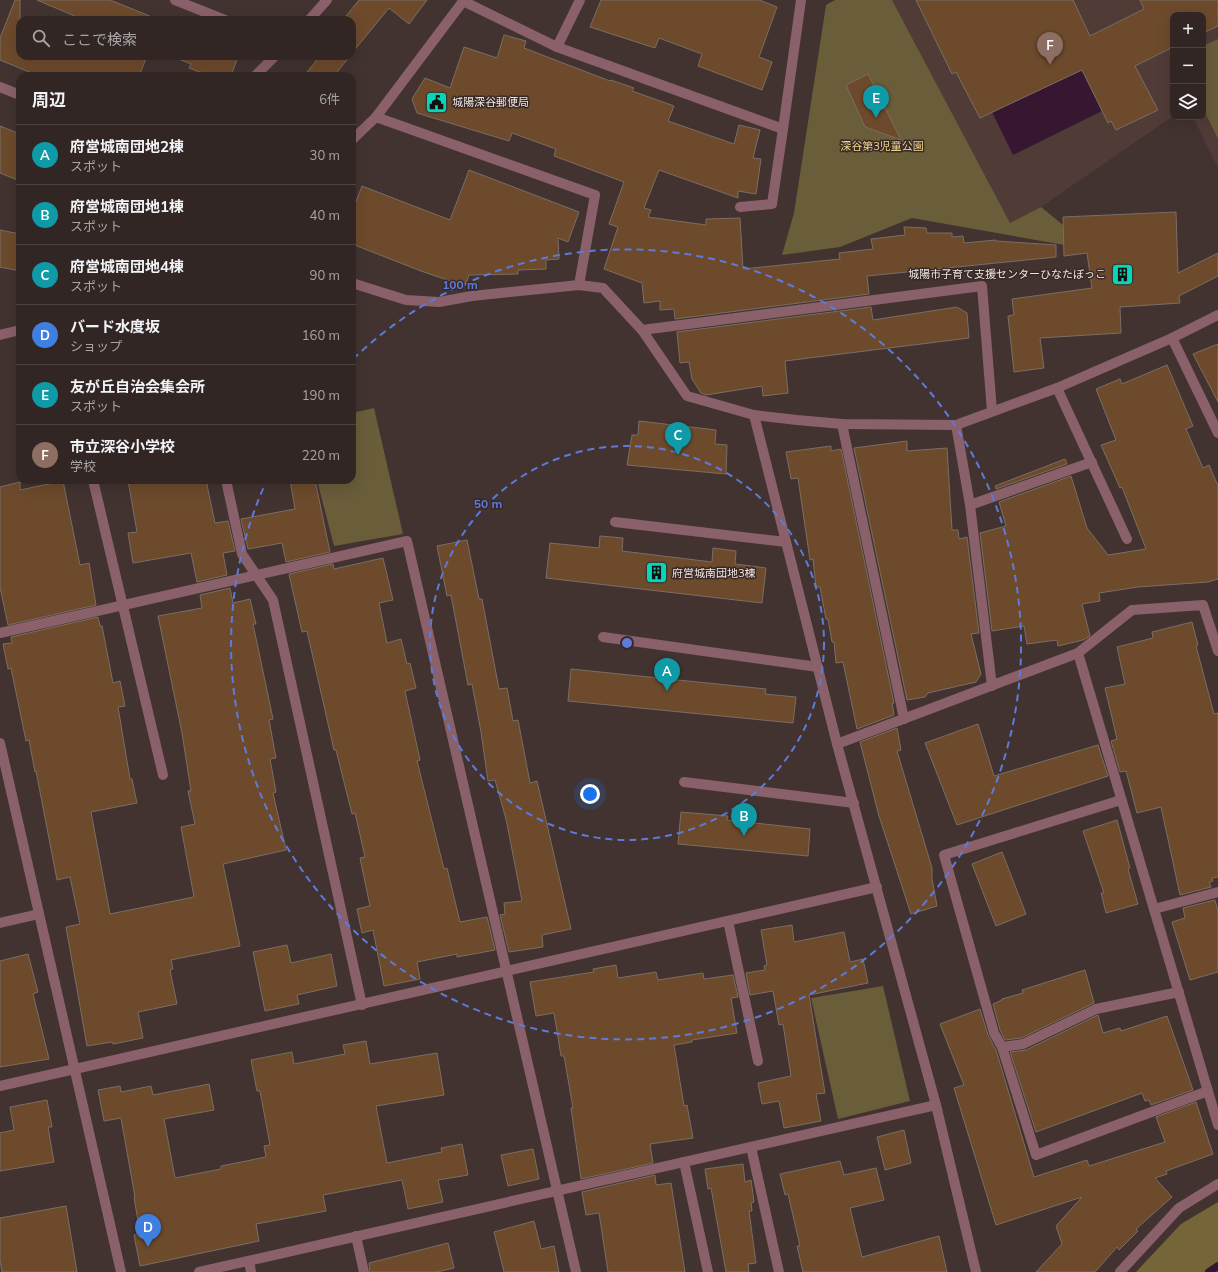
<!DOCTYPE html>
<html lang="ja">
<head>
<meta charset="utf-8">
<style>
	:root { --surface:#322624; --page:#3a2e2c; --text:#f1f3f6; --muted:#a8a5a6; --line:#4d4341; --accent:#8abfa5 }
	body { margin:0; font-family:Mulish,"Noto Sans JP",sans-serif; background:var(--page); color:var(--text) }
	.controls { position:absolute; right:12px; top:12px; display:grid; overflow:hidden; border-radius:8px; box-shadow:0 4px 16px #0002 }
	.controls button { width:36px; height:36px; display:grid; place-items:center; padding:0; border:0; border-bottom:1px solid var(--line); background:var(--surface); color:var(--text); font:20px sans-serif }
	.you { position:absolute; left:590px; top:794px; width:14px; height:14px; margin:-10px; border:3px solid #fff; border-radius:50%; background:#1a73e8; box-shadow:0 0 0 6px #1a73e833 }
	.badge { display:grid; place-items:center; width:26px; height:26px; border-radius:50%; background:var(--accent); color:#fff; font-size:13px; font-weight:700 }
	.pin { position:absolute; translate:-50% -33px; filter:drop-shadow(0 1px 2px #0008) }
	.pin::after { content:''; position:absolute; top:21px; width:14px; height:12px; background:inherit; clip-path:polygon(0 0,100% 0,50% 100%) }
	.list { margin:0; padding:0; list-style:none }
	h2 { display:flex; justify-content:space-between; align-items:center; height:52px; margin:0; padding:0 16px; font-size:17px }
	h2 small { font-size:13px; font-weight:400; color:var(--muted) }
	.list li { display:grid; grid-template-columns:26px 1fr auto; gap:12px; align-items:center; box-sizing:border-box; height:60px; padding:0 16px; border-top:1px solid var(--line) }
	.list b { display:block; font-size:15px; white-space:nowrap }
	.list p { margin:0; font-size:13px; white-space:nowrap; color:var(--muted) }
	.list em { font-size:13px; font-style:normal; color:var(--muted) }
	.icon { flex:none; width:22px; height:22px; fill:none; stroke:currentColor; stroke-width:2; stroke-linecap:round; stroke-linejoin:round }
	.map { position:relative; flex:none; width:1218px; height:1272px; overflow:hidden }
	.search { position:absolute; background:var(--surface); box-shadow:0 4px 16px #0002; left:16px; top:16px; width:340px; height:44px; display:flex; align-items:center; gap:10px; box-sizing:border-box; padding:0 14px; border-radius:12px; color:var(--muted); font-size:15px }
	.panel { position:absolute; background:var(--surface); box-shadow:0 4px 16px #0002; left:16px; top:72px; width:340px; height:412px; border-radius:12px }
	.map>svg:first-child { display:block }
	.built { fill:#513b37 }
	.green { fill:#695d3a }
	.forest { fill:#756539 }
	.water { fill:#361631 }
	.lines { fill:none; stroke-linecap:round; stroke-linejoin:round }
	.stream { stroke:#361631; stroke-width:8 }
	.building { fill:#6d4a2c; stroke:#7a6e63 }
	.service { stroke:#8a606b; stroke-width:10 }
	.minor { stroke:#8a606b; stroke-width:10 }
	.tertiary { stroke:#8a606b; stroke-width:10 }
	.ring { fill:none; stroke:#5c7bdb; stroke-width:2; stroke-dasharray:7 5 }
	.labels { text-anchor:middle; stroke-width:3; stroke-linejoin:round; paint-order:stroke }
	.poi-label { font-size:11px; fill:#efe5e2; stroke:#382926; text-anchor:start }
	.park-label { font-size:11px; fill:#efd58d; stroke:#382926 }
	.centre { fill:#5c7bdb; stroke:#382926; stroke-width:2 }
	.ring-label { font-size:12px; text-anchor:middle; font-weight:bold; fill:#5c7bdb; stroke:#382926; stroke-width:3; stroke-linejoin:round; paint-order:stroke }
</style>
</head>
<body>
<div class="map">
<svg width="1218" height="1272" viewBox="0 0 1218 1272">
	<rect width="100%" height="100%" fill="#423330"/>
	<polygon class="built" points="892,0 1218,0 1218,168 1193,117 1203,117 1203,15 1173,15 1173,116 1041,207 1010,224"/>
	<g class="green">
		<polygon points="835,0 892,0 1010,223 1041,207 1063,225 1064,245 912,218 840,247 782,255 794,213 826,5"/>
		<polygon points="1218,39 1218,139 1203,108 1203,46"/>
		<polygon points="374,408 403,534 334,546 317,480 352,480 352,413"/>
		<polygon points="883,986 910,1101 838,1119 811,998"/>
	</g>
	<polygon class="forest" points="1218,1202 1218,1272 1136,1272 1181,1224"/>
	<polygon class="water" points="1082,70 1102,111 1013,155 992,112"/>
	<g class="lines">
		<polyline class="stream" points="1209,1272 1218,1266"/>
	</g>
	<g class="building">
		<polygon points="15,0 20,0 20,56 147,56 139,76 39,76 0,60 0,38"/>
		<polygon points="37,0 110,0 157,19 84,20"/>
		<polygon points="359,0 427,0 409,24 389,8 352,53 352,20 343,20"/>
		<polygon points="601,0 759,0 777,7 759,57 772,62 762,90 698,66 702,54 659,38 655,48 590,27"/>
		<polygon points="916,0 1073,0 1090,36 1144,9 1140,0 1218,0 1218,26 1203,33 1203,15 1173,15 1173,47 1135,66 1158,110 1116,130 1111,121 1108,123 1082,70 980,118 956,72 952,74"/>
		<polygon points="504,35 526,41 524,48 610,81 611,80 634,88 632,91 674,106 668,121 734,144 739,125 760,130 753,158 761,159 756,194 738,191 738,198 659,170 644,208 651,210 648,217 706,225 706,219 740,218 743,269 840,259 839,253 873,249 871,239 905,235 904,227 926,228 927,233 952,233 952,237 963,236 964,243 996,240 996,241 1056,245 1056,257 867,276 869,294 675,319 674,309 660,310 660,301 644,303 642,283 604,269 618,227 609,224 624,182 554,156 556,149 512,133 509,141 417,113 412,99 425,78 450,88 464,47 497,58"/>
		<polygon points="171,56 235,56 238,57 231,76 210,76 189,68 191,64"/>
		<polygon points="320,56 350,56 334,76 304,76"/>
		<polygon points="868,74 901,140 865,127 846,85"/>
		<polygon points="0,126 20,134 20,181 0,173"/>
		<polygon points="469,170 579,212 568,242 558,238 559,259 546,260 546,269 518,270 518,274 469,275 465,286 421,271 352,244 352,212 362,186 450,220"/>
		<polygon points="1176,212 1178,273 1218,253 1218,276 1179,296 1180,303 1120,307 1121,333 1040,338 1044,368 1014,372 1008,316 1014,315 1012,299 1092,288 1087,253 1064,256 1063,217"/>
		<polygon points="0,230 20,234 20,271 0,267"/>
		<polygon points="871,307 873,320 957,307 967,313 969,338 785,361 788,393 763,396 762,386 706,395 701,393 692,379 689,362 680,363 677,332"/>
		<polygon points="1218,344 1218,402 1193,354"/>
		<polygon points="1167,365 1193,426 1186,429 1203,468 1209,465 1218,486 1218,579 1208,582 1138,587 1099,593 1100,601 1082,604 1090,636 1083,640 1058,646 1057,640 1027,644 1024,626 992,631 980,533 1006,526 999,502 1071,476 1087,528 1108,555 1146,549 1122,487 1120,488 1101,445 1116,440 1096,389 1120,379 1122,384"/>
		<polygon points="639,421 716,430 715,444 727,445 726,474 627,465 632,435 638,435"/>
		<polygon points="907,441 907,451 947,448 952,530 958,530 959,539 967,537 979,633 971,634 981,674 976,682 928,693 925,697 907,700 854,448"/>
		<polygon points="831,446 831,451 841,449 894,703 892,703 894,715 857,729 843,662 836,663 834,642 832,642 828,619 826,619 820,587 816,587 813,559 810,560 798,478 791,479 786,452"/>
		<polygon points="1065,459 1067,464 996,489 995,486"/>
		<polygon points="128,480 206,480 215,523 228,521 235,551 223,553 227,575 197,582 191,553 133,563 128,533 137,532"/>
		<polygon points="290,480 315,480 330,552 286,562 282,543 248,549 241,519 295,509"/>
		<polygon points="63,481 80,565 89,563 96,605 8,625 0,587 0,487 20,482 20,490"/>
		<polygon points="600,536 623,538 622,551 712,562 713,548 736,551 735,564 766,568 762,603 546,578 550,543 599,548"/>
		<polygon points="467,540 479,599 482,599 499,689 507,688 513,721 518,720 530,783 537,781 571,929 542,935 543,947 509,952 500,915 505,914 504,903 522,901 506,819 495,780 488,781 481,732 472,684 468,685 451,595 447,596 437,546"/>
		<polygon points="383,558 393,600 379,603 387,643 401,639 407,664 410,663 416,688 405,691 420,760 417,761 444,869 447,868 460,922 487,917 495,950 457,957 457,954 417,962 420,979 384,986 373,930 362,933 357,909 370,906 360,858 365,857 355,813 352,814 336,750 334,750 307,631 302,632 289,574 333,564 334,569"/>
		<polygon points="230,588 233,603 250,599 256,624 253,624 273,719 269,720 276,758 270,759 276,792 273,793 286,850 223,864 240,946 171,960 173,969 170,970 177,1004 138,1012 143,1038 113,1044 112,1042 87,1046 66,927 80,924 70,877 57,880 36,771 35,772 29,740 26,741 11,668 8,669 3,644 12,643 11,637 98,617 100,626 102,626 113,683 120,681 125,706 118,707 130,779 132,779 137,803 91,812 110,914 194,897 181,827 195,824 188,791 191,791 182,733 158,616 202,608 200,595"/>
		<polygon points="1192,622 1198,645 1196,646 1214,714 1218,713 1218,877 1212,878 1213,881 1209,882 1211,887 1180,895 1161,807 1137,813 1126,771 1120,772 1111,741 1117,739 1105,688 1125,684 1117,647 1153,638 1152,632"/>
		<polygon points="571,669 766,689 765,694 796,697 793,723 568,701"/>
		<polygon points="978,724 994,776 1098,745 1108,776 957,825 925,743"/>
		<polygon points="897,728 901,750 897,751 932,868 932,879 937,906 911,914 879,816 860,742"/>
		<polygon points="681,812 728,816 727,820 810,829 808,856 678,844"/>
		<polygon points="1117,820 1130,868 1128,869 1138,904 1106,913 1101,893 1104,893 1083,831"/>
		<polygon points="1002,852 1026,914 996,926 972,864"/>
		<polygon points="1215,900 1218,911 1218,972 1190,980 1172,922 1185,918 1183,908"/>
		<polygon points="792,925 794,942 844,932 850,962 863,959 868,983 809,995 825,1093 816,1094 821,1121 784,1128 779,1101 762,1104 758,1083 791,1076 783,1024 779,1025 773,991 750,995 746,973 765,970 764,966 767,965 761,930"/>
		<polygon points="287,945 291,963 331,954 337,986 297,995 299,1004 265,1011 253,952"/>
		<polygon points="28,954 38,992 33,994 49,1059 0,1067 0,961"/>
		<polygon points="616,965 618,978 656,972 658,980 703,973 704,979 733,975 738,997 731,998 737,1033 692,1040 692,1042 674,1045 684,1106 687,1105 693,1138 650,1144 653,1163 581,1179 571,1108 573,1108 564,1056 561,1056 554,1013 536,1016 530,982 594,972 593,969"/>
		<polygon points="1085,970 1094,1003 1021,1038 1005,1040 1000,1030 993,1004 1002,1000 1002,999 1023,993 1022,990"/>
		<polygon points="980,1009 988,1035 996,1050 1034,1177 1087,1160 1089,1166 1165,1142 1156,1117 1196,1102 1213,1154 1166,1171 1167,1174 1155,1178 1172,1197 1136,1229 1138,1231 1119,1250 1117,1247 1095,1272 1036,1272 1062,1244 1056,1226 1082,1197 996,1225 954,1088 964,1085 940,1024"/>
		<polygon points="1098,1015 1103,1033 1120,1028 1121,1031 1167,1016 1193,1090 1151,1105 1149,1100 1145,1101 1142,1093 1036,1132 1010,1052 1026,1050"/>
		<polygon points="366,1041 370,1064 437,1053 444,1095 376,1106 387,1163 442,1152 441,1148 462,1144 468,1175 438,1180 443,1202 408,1209 402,1180 323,1195 326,1211 256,1224 259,1241 140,1266 134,1235 140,1233 134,1197 135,1197 121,1118 104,1121 98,1090 120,1086 121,1092 151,1086 153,1095 209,1084 214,1110 164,1119 175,1178 221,1169 221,1166 266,1157 264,1146 270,1145 260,1091 257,1091 251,1060 292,1052 294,1064 345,1054 343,1045"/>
		<polygon points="47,1100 52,1127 48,1127 54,1162 0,1171 0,1133 14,1130 10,1107"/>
		<polygon points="904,1130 911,1163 885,1170 877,1137"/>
		<polygon points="533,1149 539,1179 508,1186 501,1155"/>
		<polygon points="840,1161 844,1175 876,1168 884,1200 850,1208 862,1257 939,1236 947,1272 803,1272 797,1246 800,1246 788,1194 785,1195 780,1174"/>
		<polygon points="743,1164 745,1182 751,1180 754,1202 751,1203 752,1211 749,1211 756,1263 748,1264 749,1272 726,1272 711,1188 708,1189 705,1169"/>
		<polygon points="655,1175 656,1185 671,1183 685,1272 608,1272 599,1213 586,1215 582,1192"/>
		<polygon points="66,1206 77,1272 2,1272 0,1261 0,1218"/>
		<polygon points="534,1221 541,1249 554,1246 559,1272 504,1272 494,1232"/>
		<polygon points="448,1243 454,1268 437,1272 370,1272 369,1263"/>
	</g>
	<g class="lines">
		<g class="service">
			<polyline points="615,522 786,542"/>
			<polyline points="603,637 818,667"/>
			<polyline points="684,782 854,803"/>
		</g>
		<g class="minor">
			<polyline points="175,0 225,20"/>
			<polyline points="463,1 557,47 783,129 801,0"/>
			<polyline points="309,20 327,0"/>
			<polyline points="557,47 580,0"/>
			<polyline points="255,76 275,56"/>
			<polyline points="0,87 20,95"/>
			<polyline points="376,117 595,195 579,285"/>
			<polyline points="740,207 772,204 783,129"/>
			<polyline points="352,283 406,300 439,302 472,296 579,285 603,288 642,330 687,396 754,415 797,420 842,424 956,425 1057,388 1172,338 1218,315"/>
			<polyline points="642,330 982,286 992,411"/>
			<polyline points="1172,338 1218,433"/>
			<polyline points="1057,388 1127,539"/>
			<polyline points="754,415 837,744 936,1105 976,1272"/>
			<polyline points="842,424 904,719"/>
			<polyline points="956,425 970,505 992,686"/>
			<polyline points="93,480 163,775"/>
			<polyline points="226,480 242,554 273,600 362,1005"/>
			<polyline points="970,505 1092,462"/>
			<polyline points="0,633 407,541 576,1272"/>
			<polyline points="1078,653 1218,1125"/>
			<polyline points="0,743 121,1272"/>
			<polyline points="837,744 1078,653 1132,610 1203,605 1218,651"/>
			<polyline points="1121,800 944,855 994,1033 1002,1047 1023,1044 1096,1009 1179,992"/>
			<polyline points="1154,909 1218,892"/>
			<polyline points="728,921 758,1061"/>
			<polyline points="0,923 39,914"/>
			<polyline points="1002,1047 1036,1155 1208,1091"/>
			<polyline points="0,1086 877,887"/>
			<polyline points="751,1147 779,1272"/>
			<polyline points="684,1162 708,1272"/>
			<polyline points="356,1236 364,1272"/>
			<polyline points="249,1261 251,1272"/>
			<polyline points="199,1272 936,1105"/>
			<polyline points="1120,1272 1179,1208 1218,1184"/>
		</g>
		<g class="tertiary">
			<polyline points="352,140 376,117 464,0"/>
			<polyline points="0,335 20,330"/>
		</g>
	</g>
	<g class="ring">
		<circle cx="627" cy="643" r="197"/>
		<path d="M353 359A395 395 0 1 1 266 482"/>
	</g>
	<defs>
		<symbol id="civic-square" viewBox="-11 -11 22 22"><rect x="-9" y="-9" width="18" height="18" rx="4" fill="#06d5b6" stroke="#382926"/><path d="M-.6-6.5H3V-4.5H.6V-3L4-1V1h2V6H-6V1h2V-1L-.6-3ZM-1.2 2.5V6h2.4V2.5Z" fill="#111"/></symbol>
		<symbol id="building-square" viewBox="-11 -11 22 22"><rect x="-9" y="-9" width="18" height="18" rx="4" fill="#06d5b6" stroke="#382926"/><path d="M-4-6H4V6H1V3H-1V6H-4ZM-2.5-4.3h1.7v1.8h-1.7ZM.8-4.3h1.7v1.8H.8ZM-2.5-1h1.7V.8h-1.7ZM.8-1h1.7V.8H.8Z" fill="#111"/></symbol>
	</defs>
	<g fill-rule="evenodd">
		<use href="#civic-square" x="424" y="90" width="25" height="25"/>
		<use href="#building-square" x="1110" y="262" width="25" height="25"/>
		<use href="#building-square" x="644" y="560" width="25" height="25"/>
	</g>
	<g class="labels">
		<g class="poi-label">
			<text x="452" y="106">城陽深谷郵便局</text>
			<text x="1106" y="278" text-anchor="end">城陽市子育て支援センターひなたぼっこ</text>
			<text x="672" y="577">府営城南団地3棟</text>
		</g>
		<g class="park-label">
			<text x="882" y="150">深谷第3児童公園</text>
		</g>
	</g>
	<circle cx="627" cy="643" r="6" class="centre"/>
	<g class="ring-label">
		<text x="460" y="289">100 m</text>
		<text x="488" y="508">50 m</text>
	</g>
</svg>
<div class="controls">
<button>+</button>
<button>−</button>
<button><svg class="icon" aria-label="layers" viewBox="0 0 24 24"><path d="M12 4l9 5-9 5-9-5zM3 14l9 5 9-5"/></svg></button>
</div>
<div class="you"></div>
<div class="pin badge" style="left:667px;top:691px;background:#0f9aa8">A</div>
<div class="pin badge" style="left:744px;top:836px;background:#0f9aa8">B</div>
<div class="pin badge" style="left:678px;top:455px;background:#0f9aa8">C</div>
<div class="pin badge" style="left:148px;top:1247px;background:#3f7fe0">D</div>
<div class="pin badge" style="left:876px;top:118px;background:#0f9aa8">E</div>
<div class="pin badge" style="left:1050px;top:65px;background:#8d6e63">F</div>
<div class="search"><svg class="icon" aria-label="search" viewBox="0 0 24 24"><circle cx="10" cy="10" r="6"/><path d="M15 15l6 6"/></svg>ここで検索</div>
<section class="panel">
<h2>周辺<small>6件</small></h2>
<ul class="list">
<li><span class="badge" style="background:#0f9aa8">A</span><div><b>府営城南団地2棟</b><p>スポット</p></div><em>30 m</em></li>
<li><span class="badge" style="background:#0f9aa8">B</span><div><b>府営城南団地1棟</b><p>スポット</p></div><em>40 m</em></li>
<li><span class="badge" style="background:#0f9aa8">C</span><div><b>府営城南団地4棟</b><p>スポット</p></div><em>90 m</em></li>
<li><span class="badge" style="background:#3f7fe0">D</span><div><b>バード水度坂</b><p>ショップ</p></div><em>160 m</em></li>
<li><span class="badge" style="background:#0f9aa8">E</span><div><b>友が丘自治会集会所</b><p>スポット</p></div><em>190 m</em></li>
<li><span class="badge" style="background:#8d6e63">F</span><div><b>市立深谷小学校</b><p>学校</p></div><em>220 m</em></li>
</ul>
</section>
</div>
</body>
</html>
